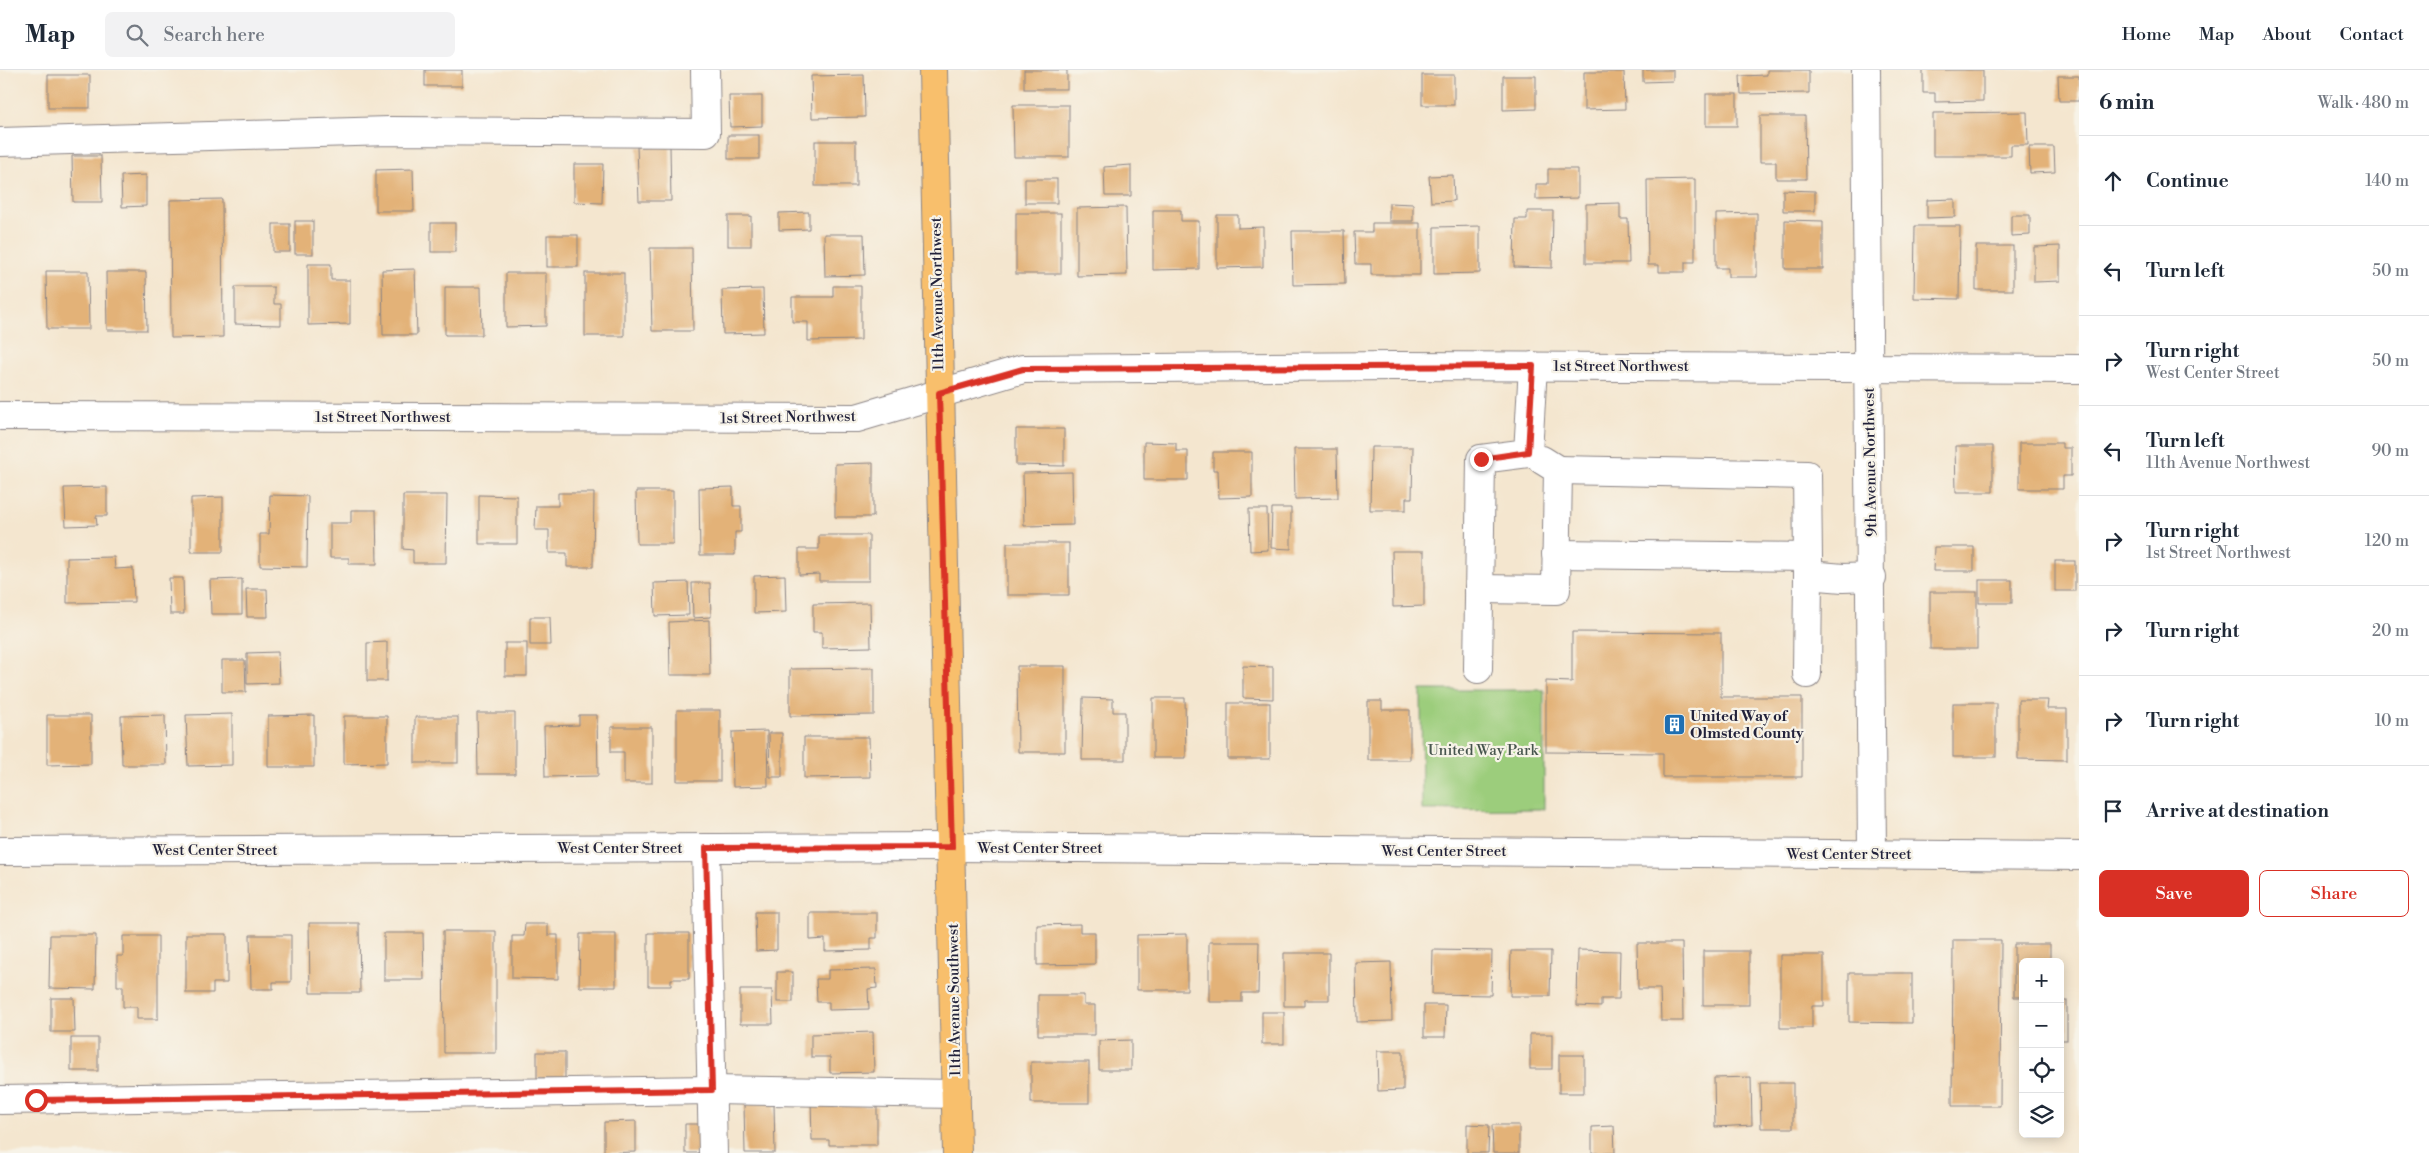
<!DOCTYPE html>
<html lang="en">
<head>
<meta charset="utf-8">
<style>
	:root { --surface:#fff; --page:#f2f2f3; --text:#1f2937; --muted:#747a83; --line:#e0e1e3; --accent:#d93025 }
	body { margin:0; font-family:"Libre Bodoni",serif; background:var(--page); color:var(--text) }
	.controls { position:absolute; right:15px; bottom:15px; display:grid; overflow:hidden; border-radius:8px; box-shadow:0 2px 12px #0003 }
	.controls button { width:45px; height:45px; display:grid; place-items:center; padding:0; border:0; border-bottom:1px solid var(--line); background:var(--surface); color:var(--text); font:25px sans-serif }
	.stop { position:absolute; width:15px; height:15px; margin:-11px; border:4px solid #d93025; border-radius:50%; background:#fff }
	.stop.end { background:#d93025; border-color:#fff; box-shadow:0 1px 5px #0008 }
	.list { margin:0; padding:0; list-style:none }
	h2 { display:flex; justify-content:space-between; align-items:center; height:65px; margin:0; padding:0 20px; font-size:21px }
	h2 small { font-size:16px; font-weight:400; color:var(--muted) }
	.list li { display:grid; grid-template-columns:32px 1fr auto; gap:15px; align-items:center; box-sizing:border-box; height:90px; padding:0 20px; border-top:1px solid var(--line) }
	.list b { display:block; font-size:19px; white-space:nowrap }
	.list p { margin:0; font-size:16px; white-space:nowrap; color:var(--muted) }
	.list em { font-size:16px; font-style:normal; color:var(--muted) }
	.actions { display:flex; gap:10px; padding:15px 20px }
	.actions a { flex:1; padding:11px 0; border:1px solid var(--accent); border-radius:8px; text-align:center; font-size:18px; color:var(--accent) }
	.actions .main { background:var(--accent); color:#fff }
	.icon { flex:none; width:28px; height:28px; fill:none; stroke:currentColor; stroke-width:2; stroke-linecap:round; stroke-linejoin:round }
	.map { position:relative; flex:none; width:2079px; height:1083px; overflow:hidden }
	header { display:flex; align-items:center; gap:30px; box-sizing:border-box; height:70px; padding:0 25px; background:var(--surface); border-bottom:1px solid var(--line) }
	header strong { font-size:24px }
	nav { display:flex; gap:28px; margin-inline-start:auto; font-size:18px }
	.search { width:350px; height:45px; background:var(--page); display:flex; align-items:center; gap:12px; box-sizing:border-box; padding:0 18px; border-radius:8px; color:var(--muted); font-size:19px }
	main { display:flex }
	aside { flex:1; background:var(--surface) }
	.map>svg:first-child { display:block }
	.green { fill:#9ccd7c; stroke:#5f785c }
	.building { fill:#e3b278 }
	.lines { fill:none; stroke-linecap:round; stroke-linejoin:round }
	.minor-casing { stroke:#8b8485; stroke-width:30 }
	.major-casing { stroke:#8b8485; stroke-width:30 }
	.minor { stroke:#fff; stroke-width:28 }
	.major { stroke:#f8bf6c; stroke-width:28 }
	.route { stroke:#d93025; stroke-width:6 }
	.labels { text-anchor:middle; stroke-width:4.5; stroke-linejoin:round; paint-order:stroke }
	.street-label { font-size:15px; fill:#22223b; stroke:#f7f3e8 }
	.poi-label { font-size:15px; font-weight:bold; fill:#22223b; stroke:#f7f3e8; text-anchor:start }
	.park-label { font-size:15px; fill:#47554e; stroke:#f7f3e8 }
</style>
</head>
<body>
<header>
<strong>Map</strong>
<div class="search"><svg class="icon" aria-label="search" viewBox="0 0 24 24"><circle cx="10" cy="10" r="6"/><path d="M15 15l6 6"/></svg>Search here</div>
<nav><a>Home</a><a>Map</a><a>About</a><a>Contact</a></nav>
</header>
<main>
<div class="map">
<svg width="2079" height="1083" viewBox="0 0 2079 1083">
	<rect width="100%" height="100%" fill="#f7f3e8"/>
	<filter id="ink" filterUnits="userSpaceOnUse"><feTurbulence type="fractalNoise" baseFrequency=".02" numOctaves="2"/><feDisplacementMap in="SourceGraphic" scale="10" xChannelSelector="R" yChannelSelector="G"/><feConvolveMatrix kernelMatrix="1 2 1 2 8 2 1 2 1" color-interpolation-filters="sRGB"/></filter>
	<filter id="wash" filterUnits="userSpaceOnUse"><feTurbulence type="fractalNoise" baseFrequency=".0096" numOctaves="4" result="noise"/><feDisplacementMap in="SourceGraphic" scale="20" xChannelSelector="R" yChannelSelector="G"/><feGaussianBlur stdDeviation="1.12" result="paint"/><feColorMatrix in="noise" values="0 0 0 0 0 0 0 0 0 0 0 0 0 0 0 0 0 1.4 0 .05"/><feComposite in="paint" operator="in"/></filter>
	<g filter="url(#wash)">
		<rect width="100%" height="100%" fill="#f4e6cf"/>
		<polygon class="green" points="1421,620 1544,620 1544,739 1422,740"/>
		<g id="blocks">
			<g class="building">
				<rect x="425" y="0" width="37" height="16"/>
				<rect x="1024" y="0" width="43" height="19"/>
				<polygon points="1643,0 1673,0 1673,11 1643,12"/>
				<polygon points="1767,0 1809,0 1809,23 1741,24 1740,6 1767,5"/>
				<polygon points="1923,0 1983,0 1983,31 1935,32 1935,23 1923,23"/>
				<polygon points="1584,2 1624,2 1625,39 1584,40"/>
				<rect x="48" y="5" width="42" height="33"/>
				<polygon points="864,5 865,47 812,48 811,6"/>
				<rect x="1422" y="5" width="32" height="30"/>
				<polygon points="1503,6 1536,6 1536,39 1503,40"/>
				<polygon points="2058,6 2079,6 2079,31 2059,31"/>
				<rect x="1706" y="24" width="31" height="32"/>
				<polygon points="729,26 762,26 762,56 730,57"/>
				<polygon points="1013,35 1069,35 1069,87 1014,87"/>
				<polygon points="2027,42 2028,75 2011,75 2011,86 1933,86 1933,43"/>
				<polygon points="1760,46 1805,46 1806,109 1776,109 1776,92 1760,92"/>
				<rect x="728" y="65" width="31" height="24"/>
				<rect x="815" y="71" width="41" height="45"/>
				<polygon points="670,76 671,131 639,131 637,77"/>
				<polygon points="2029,77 2054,77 2055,102 2030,103"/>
				<polygon points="72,86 101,86 102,132 73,132"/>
				<polygon points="574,94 603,94 602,133 574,132"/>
				<polygon points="1131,95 1131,126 1105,126 1104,97"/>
				<polygon points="413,99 414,141 376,141 376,100"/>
				<polygon points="1548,99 1578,99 1578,128 1536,129 1536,114 1548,114"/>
				<polygon points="146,105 146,136 122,137 121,106"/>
				<polygon points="1453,105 1454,131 1431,132 1429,106"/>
				<rect x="1025" y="109" width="32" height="24"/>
				<polygon points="1695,109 1695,192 1685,192 1685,202 1659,202 1659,195 1648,195 1647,110"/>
				<polygon points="1783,120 1815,121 1815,141 1783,141"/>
				<polygon points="222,129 223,267 171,268 170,130"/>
				<polygon points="1955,129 1955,147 1927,148 1927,130"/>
				<polygon points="1389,133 1413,134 1413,151 1389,151"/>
				<polygon points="1620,133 1620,149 1628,149 1629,193 1586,193 1586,134"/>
				<polygon points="1126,137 1127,205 1077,206 1077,138"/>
				<polygon points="1153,140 1181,140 1181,151 1199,151 1199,199 1153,200"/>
				<polygon points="1527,141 1553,141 1552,198 1514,197 1515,149 1527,149"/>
				<polygon points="809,142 809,159 779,160 779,143"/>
				<rect x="1016" y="143" width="45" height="61"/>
				<polygon points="1757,143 1757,207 1728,207 1728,198 1716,198 1716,144"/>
				<polygon points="1217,145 1238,145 1238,158 1263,157 1263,197 1217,198"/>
				<polygon points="2011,145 2030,145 2030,165 2011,166"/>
				<rect x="728" y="146" width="23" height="30"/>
				<polygon points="1785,150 1823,151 1823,199 1785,199"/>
				<rect x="295" y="151" width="18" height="33"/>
				<rect x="431" y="153" width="24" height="29"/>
				<polygon points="1372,153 1420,153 1420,205 1371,205 1371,194 1355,194 1354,162 1372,162"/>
				<rect x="273" y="154" width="17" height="28"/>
				<polygon points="1480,156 1480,203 1434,204 1434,157"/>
				<polygon points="1915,156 1960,156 1959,229 1914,228"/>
				<polygon points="1292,161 1344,161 1345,214 1293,215"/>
				<polygon points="824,164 864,164 865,205 825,206"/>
				<rect x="547" y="165" width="31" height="32"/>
				<rect x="1976" y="176" width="37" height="44"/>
				<polygon points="2060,176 2060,211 2034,212 2034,177"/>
				<polygon points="650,178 692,178 693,261 652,261"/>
				<polygon points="308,194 331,194 331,210 350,210 350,254 308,255"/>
				<polygon points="415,199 417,265 383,265 382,200"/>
				<polygon points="46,201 88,201 89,259 47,259"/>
				<polygon points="106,202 146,202 147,260 107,260"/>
				<polygon points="506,203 546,203 546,256 506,257"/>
				<rect x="585" y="203" width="39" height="63"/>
				<polygon points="833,216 861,216 861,270 808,271 808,252 792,252 792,227 833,227"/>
				<polygon points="235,217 274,217 274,234 281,234 281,255 235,254"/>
				<polygon points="445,217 481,217 482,265 445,265"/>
				<polygon points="763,219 764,263 723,264 722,220"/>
				<polygon points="1016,359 1064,359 1064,396 1016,395"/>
				<polygon points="1144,372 1176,373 1176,381 1188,381 1188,410 1144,410"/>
				<polygon points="2019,373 2062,373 2062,378 2071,378 2071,406 2063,406 2063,419 2019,419"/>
				<polygon points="1955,376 1993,376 1993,422 1956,422"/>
				<polygon points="1371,377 1413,377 1412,428 1406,428 1406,440 1370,440"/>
				<polygon points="1294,379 1337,379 1338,428 1295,429"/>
				<polygon points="1213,382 1252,382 1252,427 1219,428 1218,400 1213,400"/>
				<polygon points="873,393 873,447 835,447 835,394"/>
				<polygon points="1072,402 1073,455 1024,456 1023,403"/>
				<polygon points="107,417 107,446 96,446 97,455 66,456 64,418"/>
				<polygon points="733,417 733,436 741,436 741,462 735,462 735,485 700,485 699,418"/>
				<polygon points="636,421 673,421 673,474 637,474"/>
				<polygon points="558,423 594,423 593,497 567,497 567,483 549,483 549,460 535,460 536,436 558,436"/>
				<polygon points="270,425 308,426 307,497 260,496 260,464 269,464"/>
				<polygon points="403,425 447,425 446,493 413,493 413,480 403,479"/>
				<polygon points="479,425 517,426 517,474 479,474"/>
				<polygon points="223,427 223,482 191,482 191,428"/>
				<polygon points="1272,438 1291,438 1291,479 1271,478"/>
				<polygon points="1249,439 1267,439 1268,480 1250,481"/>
				<polygon points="351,440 376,440 377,494 349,494 349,488 330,488 330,453 351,453"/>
				<polygon points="819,465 869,465 869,511 819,511 819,504 799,505 799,479 819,479"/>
				<rect x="1007" y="473" width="62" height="52"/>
				<polygon points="1934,477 1974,477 1974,501 1933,501"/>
				<polygon points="1392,481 1424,481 1424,536 1393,537"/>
				<polygon points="114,487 115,499 133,498 134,532 67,533 67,488"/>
				<rect x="2055" y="491" width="20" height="30"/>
				<polygon points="785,505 786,542 754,543 754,506"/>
				<polygon points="169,508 183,508 184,544 170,544"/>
				<polygon points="242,509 242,544 211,544 210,510"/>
				<rect x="1979" y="510" width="33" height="23"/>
				<polygon points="688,512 689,545 655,546 654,513"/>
				<polygon points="692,513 710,513 711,547 693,548"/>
				<polygon points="246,519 267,519 268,547 247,547"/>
				<rect x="1930" y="522" width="47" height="57"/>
				<polygon points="870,533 871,577 822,578 822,562 813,562 813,534"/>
				<polygon points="530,547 550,547 551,575 530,575"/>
				<polygon points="709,550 710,605 670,605 669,552"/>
				<polygon points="1572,562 1721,563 1721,627 1802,627 1802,707 1663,707 1663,683 1546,682 1546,611 1572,612"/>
				<polygon points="387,572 387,611 367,611 367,573"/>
				<rect x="505" y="573" width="22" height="33"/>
				<polygon points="278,582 279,613 247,614 247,583"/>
				<polygon points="222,590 245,590 246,622 222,622"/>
				<polygon points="1017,596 1065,596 1065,682 1018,682"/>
				<polygon points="1243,596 1273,597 1273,629 1243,628"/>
				<polygon points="874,598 874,645 790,646 790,599"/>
				<polygon points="1083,628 1113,629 1113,642 1125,642 1125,690 1082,690"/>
				<polygon points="1153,628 1185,628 1186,688 1153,688"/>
				<polygon points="2018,630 2048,630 2047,639 2067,639 2067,690 2018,689"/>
				<polygon points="1368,631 1382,631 1382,640 1410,640 1410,690 1368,690"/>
				<rect x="1228" y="633" width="42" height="56"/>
				<rect x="1953" y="633" width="43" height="54"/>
				<rect x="677" y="640" width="43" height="71"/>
				<polygon points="477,643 515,643 515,704 478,704"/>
				<polygon points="232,644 232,695 188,696 186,645"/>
				<polygon points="47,645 91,645 91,694 47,695"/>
				<polygon points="165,645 166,695 122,695 121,646"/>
				<polygon points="314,645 314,697 268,697 268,646"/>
				<polygon points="579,645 597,645 598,706 545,707 544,656 579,655"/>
				<polygon points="344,646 387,646 387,693 344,694"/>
				<rect x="415" y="647" width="43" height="46"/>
				<polygon points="611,657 652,657 652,713 624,713 624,682 611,682"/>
				<polygon points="767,661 768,716 733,717 732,662"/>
				<polygon points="769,663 782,663 782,707 770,707"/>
				<polygon points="804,667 869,667 870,707 804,708"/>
				<polygon points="755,842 777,842 777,880 756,881"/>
				<polygon points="810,843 877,843 877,868 871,868 871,880 825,881 825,869 810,870"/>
				<polygon points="309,853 359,853 360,923 310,923"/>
				<polygon points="525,854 548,854 548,865 558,865 558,909 512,908 512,866 524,866"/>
				<polygon points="1080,854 1080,862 1095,862 1095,894 1037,895 1037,855"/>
				<polygon points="443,861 496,861 496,983 444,983"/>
				<polygon points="384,863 423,863 424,910 384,910"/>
				<polygon points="648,863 689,863 689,909 671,909 671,916 648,916"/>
				<polygon points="186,864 227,864 227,913 213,913 213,923 186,923"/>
				<polygon points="580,864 616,864 616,917 579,917"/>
				<polygon points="1187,864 1187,920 1137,920 1137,865"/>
				<polygon points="50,865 96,865 95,919 49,918"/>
				<polygon points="250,865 291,865 291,912 273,912 273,919 251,919"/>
				<polygon points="123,866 158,866 158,949 137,949 137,937 123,937 123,916 117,916 117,886 123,886"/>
				<polygon points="1953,870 2001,870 2000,1036 1952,1036"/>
				<polygon points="1209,872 1259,872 1258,923 1242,923 1242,932 1209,932"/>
				<polygon points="1637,873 1682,873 1683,951 1661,951 1660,919 1638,919"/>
				<polygon points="2014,874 2050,874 2050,892 2023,892 2023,927 2014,927"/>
				<polygon points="1433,880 1492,881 1491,925 1432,924"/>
				<polygon points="1578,880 1620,881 1619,929 1601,929 1601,937 1577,936"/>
				<polygon points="1511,881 1551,881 1550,926 1510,926"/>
				<rect x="1703" y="881" width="46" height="54"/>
				<polygon points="1284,883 1329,883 1329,930 1304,930 1304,936 1284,936"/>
				<polygon points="1780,885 1824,885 1824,936 1812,936 1812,958 1780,958"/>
				<polygon points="1391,892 1392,951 1357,952 1356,893"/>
				<polygon points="876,899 877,918 868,919 869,939 829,940 829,932 817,932 816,909 828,909 828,900"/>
				<rect x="777" y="902" width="16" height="30"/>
				<polygon points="1849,903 1912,903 1912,953 1849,952"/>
				<polygon points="740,920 772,920 773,954 740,954"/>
				<polygon points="1038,925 1084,925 1084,935 1095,935 1095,965 1038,965"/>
				<polygon points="51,928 74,928 75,962 51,962"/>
				<rect x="2060" y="931" width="7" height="39"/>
				<polygon points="1424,935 1446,935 1445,967 1424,967"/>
				<rect x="1262" y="942" width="22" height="32"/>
				<polygon points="873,962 874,1002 830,1003 830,987 811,987 811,964"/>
				<rect x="1530" y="964" width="22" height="35"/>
				<rect x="71" y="968" width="27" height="33"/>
				<polygon points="1131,970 1131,1000 1099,1000 1099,971"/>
				<polygon points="1377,981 1403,981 1403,1020 1378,1021"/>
				<rect x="537" y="982" width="28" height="26"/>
				<rect x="1559" y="985" width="25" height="38"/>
				<rect x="1031" y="992" width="58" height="41"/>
				<polygon points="1751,1007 1752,1055 1715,1057 1714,1008"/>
				<polygon points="1760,1013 1793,1013 1793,1058 1761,1058"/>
				<polygon points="811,1030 833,1030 833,1036 877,1036 877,1075 829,1075 829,1070 812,1070"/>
				<polygon points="774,1033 775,1083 745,1083 744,1034"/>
				<polygon points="636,1051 636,1082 604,1083 604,1052"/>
				<polygon points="685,1054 705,1054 704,1083 685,1083"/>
				<polygon points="1467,1054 1489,1055 1488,1083 1467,1083"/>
				<polygon points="1492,1055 1519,1055 1519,1083 1493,1083"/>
				<polygon points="1614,1056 1615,1083 1592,1083 1592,1057"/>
			</g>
		</g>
	</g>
	<g filter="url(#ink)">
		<use href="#blocks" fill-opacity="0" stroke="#8b8485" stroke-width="1"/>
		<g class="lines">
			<defs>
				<g id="minor">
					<polyline points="1866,0 1872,784"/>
					<polyline points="0,72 390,61 706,63 705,0"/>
					<polyline points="0,346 857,348 1023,299 1394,296 2079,299"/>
					<polyline points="1556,484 1808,487 1807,405 1558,400"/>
					<polyline points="1808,488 1808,505 1843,508 1872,507"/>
					<polyline points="1479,519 1556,520 1558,400 1542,390"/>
					<polyline points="1478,599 1481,389 1528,383 1533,296"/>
					<polyline points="1807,604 1808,505"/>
					<polyline points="706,778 713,1083"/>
					<polyline points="0,781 952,777 2079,786"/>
					<polyline points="0,1030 712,1020 956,1024"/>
				</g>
				<polyline id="major" points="933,0 957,1083"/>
			</defs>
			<use href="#minor" class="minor-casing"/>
			<use href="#major" class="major-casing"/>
			<use href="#minor" class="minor"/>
			<use href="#major" class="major"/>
		</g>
	</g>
	<g class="lines" filter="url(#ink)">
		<polyline class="route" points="36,1030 712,1020 706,778 952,777 939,323 1023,299 1533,296 1528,382 1481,389"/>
	</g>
	<defs>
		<symbol id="building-square" viewBox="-11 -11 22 22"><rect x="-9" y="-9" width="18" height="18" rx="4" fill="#1f6fb2" stroke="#f7f3e8"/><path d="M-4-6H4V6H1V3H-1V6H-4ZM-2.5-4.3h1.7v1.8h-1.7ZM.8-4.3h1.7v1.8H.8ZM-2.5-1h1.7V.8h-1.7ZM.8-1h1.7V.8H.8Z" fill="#fff"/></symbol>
	</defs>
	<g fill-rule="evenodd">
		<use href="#building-square" x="1662" y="642" width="25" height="25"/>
	</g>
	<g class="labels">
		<g class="street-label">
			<text transform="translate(937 224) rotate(-91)" y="5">11th Avenue Northwest</text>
			<text x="1621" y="301">1st Street Northwest</text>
			<text x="383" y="352">1st Street Northwest</text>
			<text transform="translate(788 347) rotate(-1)" y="5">1st Street Northwest</text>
			<text transform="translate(1870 392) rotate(-91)" y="5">9th Avenue Northwest</text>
			<text x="620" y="783">West Center Street</text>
			<text x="1040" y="783">West Center Street</text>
			<text x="215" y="785">West Center Street</text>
			<text x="1444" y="786">West Center Street</text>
			<text x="1849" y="789">West Center Street</text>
			<text transform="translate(954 930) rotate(-91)" y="5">11th Avenue Southwest</text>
		</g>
		<g class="poi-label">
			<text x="1690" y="651">United Way of<tspan x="1690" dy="17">Olmsted County</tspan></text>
		</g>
		<g class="park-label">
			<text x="1483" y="685">United Way Park</text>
		</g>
	</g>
</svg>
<div class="controls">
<button>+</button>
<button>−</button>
<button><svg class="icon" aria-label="locate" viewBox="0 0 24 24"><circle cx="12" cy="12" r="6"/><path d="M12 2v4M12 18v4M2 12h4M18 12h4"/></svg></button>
<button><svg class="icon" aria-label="layers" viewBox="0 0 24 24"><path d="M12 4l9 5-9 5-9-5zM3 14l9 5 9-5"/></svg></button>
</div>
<div class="stop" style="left:36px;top:1030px"></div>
<div class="stop end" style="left:1481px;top:389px"></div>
</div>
<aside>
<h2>6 min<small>Walk · 480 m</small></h2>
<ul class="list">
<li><svg class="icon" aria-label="ahead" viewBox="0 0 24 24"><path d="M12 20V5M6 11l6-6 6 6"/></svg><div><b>Continue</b></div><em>140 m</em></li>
<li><svg class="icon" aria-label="left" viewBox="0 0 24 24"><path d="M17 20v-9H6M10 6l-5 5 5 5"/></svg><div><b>Turn left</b></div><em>50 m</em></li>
<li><svg class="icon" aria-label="right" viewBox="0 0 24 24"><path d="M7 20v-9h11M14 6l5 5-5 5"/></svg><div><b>Turn right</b><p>West Center Street</p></div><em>50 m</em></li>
<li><svg class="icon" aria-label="left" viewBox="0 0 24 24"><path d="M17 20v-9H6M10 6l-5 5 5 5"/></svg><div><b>Turn left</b><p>11th Avenue Northwest</p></div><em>90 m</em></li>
<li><svg class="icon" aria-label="right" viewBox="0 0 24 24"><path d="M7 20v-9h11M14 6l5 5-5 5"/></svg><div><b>Turn right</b><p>1st Street Northwest</p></div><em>120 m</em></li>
<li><svg class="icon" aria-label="right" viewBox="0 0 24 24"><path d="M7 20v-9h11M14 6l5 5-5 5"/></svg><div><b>Turn right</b></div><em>20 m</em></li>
<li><svg class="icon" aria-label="right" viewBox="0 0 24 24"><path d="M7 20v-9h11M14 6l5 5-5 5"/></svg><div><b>Turn right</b></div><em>10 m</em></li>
<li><svg class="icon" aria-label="arrive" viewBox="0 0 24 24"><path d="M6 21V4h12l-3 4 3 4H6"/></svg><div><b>Arrive at destination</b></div></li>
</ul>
<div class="actions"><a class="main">Save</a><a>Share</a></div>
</aside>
</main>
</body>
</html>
